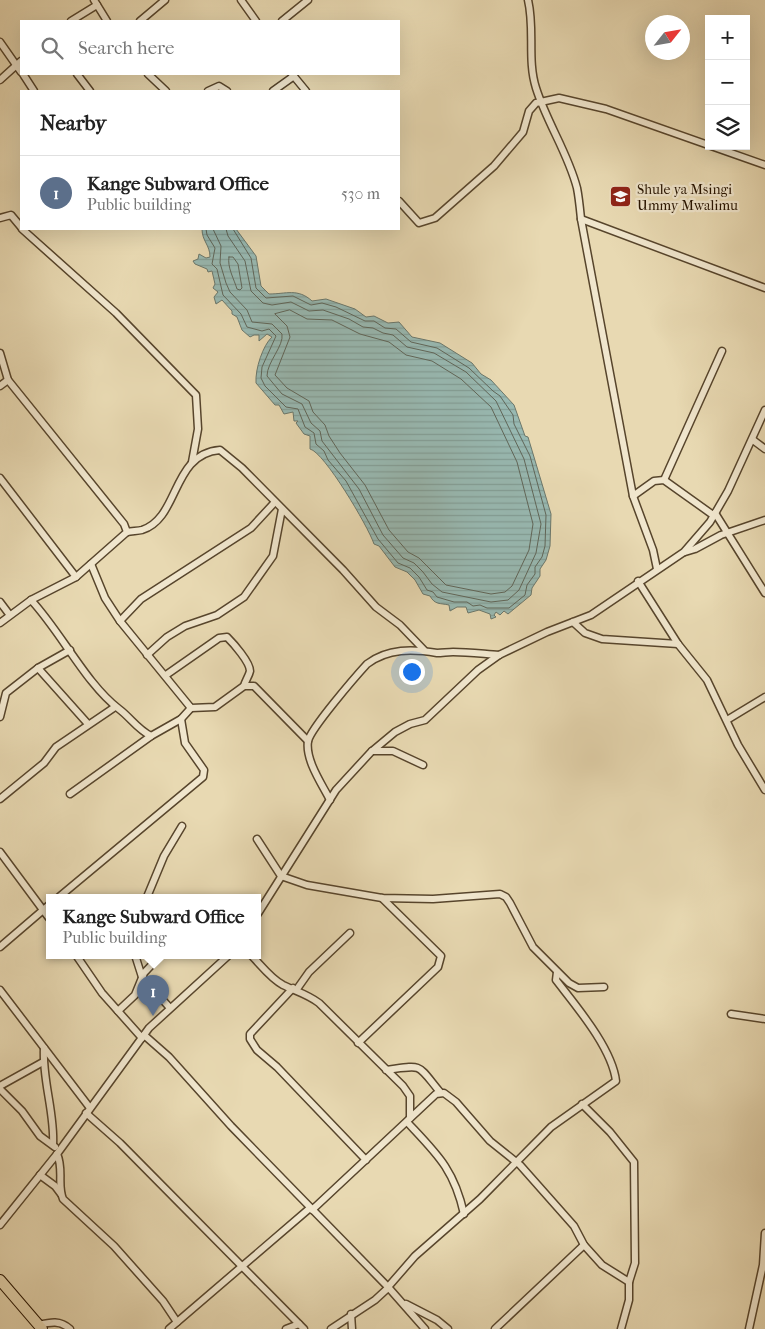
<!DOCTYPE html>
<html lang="en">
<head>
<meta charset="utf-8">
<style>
	:root { --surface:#fff; --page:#f6f6f6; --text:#222; --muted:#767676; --line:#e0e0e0; --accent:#2563eb }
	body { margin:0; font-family:"IM FELL French Canon",serif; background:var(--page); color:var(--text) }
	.controls { position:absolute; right:15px; top:15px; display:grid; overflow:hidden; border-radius:0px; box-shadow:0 5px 20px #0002 }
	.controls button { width:45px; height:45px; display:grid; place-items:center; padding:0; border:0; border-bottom:1px solid var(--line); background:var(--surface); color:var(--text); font:25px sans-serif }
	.compass { position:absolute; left:645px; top:15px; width:45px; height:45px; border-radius:50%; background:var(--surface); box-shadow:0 5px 20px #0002; rotate:59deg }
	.you { position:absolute; left:411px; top:671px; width:18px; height:18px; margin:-12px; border:4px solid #fff; border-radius:50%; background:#1a73e8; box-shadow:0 0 0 8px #1a73e833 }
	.badge { display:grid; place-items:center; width:32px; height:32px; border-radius:50%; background:var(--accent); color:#fff; font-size:16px; font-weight:700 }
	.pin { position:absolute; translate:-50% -41px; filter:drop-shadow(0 1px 2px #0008) }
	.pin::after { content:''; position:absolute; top:26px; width:18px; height:15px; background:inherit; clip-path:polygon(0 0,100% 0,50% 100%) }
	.popup { position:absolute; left:46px; top:894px; width:215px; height:65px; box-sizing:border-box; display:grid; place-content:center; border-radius:0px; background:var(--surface); filter:drop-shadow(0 1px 4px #0005); font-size:16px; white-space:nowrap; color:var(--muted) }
	.popup b { font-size:19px; color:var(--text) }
	.popup::after { content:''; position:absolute; left:50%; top:100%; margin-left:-10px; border:10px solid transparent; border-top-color:var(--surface) }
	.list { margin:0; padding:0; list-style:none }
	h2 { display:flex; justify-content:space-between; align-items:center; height:65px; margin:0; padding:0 20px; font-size:21px }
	h2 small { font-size:16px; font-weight:400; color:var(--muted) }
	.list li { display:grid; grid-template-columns:32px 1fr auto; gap:15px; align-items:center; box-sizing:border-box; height:75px; padding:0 20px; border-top:1px solid var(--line) }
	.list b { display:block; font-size:19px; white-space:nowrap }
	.list p { margin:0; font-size:16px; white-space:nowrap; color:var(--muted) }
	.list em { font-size:16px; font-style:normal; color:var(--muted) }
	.icon { flex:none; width:28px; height:28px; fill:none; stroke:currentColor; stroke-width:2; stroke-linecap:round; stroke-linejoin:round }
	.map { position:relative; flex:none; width:765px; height:1329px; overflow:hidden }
	.search { position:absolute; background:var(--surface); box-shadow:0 5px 20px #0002; left:20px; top:20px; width:380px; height:55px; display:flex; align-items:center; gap:12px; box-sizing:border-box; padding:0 18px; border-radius:0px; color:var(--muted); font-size:19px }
	.panel { position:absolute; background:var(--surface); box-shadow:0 5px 20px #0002; left:20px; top:90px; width:380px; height:140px; border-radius:0px }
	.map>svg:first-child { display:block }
	.water { fill:url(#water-rules); stroke:#6b776b }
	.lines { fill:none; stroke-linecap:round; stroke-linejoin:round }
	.shore { stroke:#606659; stroke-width:1 }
	.minor-casing { stroke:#57452c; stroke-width:9 }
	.trunk-casing { stroke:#271400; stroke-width:12 }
	.minor { stroke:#f0e6cd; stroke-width:6 }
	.trunk { stroke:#e8d9b2; stroke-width:10 }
	.labels { text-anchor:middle; stroke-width:4.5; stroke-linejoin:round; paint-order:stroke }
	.poi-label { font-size:14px; fill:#271400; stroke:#f0e6cd; text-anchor:start }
</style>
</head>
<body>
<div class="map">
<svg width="765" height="1329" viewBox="0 0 765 1329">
	<defs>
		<pattern id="water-rules" width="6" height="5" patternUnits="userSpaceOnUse" patternTransform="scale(1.25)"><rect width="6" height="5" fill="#98b9b2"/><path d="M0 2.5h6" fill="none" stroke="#839e97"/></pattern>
	</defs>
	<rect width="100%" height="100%" fill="#e8d9b2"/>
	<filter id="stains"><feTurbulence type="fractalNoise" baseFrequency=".004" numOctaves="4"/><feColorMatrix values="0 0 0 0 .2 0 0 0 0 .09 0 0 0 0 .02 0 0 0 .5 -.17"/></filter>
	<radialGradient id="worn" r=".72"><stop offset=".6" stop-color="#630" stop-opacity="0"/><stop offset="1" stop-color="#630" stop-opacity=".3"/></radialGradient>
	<path class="water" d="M202,229H236L256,256L261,286L269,294C286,294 298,288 312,301L326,299L355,309L366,317L374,316L388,323L399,322L412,337L440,343L472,363L481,374L491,380L514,405L525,436L528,437L551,514L550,546L546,560L540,569V576L532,588L531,595L508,614L504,611L500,615L496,612L494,615L496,617L491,619L490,614L479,610L468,613L466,607H457L450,611L449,605C440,603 435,605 430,596L423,594L415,580L407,572L395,567L379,546L374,544C368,526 324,452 310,449V436L304,434L296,423L298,421H294L293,412L284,414L279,405H275L256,383C255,369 263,345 272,337L267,334L259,341V335H254L250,337L242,330L237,317L232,314V311L222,300L216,304L214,297L218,292L213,288L215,284L212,271L208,272L207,269L195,264L193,261L198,259L199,254L206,258L210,257C210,245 202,241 202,229Z"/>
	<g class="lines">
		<g class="shore">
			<polyline points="206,229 207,235 215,248 212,264 217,269 223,295 241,314 247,327 262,331 269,329 276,336 262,367 261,378 265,386 286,407 298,409 305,427 314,433 316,444 324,451 328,460 346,481 378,539 398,563 410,568 419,577 427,590 433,592 437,597 454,602 467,602 473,606 480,605 487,608 509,608 525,595 527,585 535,574 535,567 542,557 545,546 546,515 530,456 514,424 513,415 500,396 493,391 469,368 437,348 411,342 396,329 385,328 374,321 365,321 336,307 322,303 311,305 293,296 266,298 256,288 251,258 233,229"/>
			<path d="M213,229L221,246L220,263L226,283L230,292L247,310L252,322L272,324L282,334C284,346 267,362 267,376L282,394L302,404L311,423L320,431L322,441L359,489L383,535L403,558L414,563L423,572L432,584L442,592L491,602L508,600L519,590L536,553L541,524L524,459L496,401L466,372L434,353L407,347L393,335L383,333L373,328L363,327L349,319L323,310L309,311L291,302L272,305L263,303L251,291L245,261L228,236L226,229"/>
			<path d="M229,257H233L238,264L242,288L240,290L237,289C234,279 227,267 229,257Z"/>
			<polygon points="290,310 307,319 332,320 360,334 389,342 406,355 432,361 461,379 491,407 517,462 533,524 529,550 512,586 505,592 491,594 446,585 419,558 408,552 389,530 365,485 340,453 329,436 325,425 313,412 309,401 287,388 275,375 290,337 287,326 275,314"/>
		</g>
		<defs>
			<g id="minor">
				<polyline points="94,0 107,21"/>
				<polyline points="241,0 256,21"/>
				<path d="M528,0C535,29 527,60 536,88C547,123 568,153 577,188C579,198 580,209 581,219L633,496L653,550L657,569"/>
				<polyline points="71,21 97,5"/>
				<polyline points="140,21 165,0"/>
				<polyline points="282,21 308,0"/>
				<polyline points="0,42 21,72"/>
				<polyline points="23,74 34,91"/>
				<polyline points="77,74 90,91"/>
				<polyline points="148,74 166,91"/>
				<polyline points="292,74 306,91"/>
				<polyline points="0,80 21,61"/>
				<polyline points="208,91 219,86 227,91"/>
				<polyline points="273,91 294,76"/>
				<polyline points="399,201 419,223 435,218 494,166 523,132 529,111 536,103 559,98 606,109 765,165"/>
				<polyline points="0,218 11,215 21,227"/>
				<polyline points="581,219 765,288"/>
				<polyline points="22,229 116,313 196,395 198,429 192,462"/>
				<polyline points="0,353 8,380 124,524 127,532 76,577 31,600 0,623"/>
				<polyline points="0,386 8,380"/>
				<polyline points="753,440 765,449"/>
				<polyline points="0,478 76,577"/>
				<polyline points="664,480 722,351"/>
				<polyline points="633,496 654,481 664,480 713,515 715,513 765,593"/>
				<path d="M127,532C132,531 138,531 142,530C180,518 171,454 220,450L242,468L343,570L376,607L400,625L424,650"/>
				<polyline points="685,552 695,549 721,535 765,520"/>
				<polyline points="91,564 105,598 120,621 191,708 215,707 244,686 254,686 308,741"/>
				<polyline points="638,581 678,644 707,680 738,745 765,790"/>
				<path d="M31,600C61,632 86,684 119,709C131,718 137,729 151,736"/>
				<polyline points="0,602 9,614"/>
				<polyline points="120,621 141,599 251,528 275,502"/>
				<polyline points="573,622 585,633 602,639 678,644"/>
				<polyline points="147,655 167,637 185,626 217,615 244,597 273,556 282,509"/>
				<polyline points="38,668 88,724"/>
				<path d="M166,675L219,638L227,637C233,643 250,662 250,671C249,676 245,681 244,686"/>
				<polyline points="0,717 6,693 38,668 70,650"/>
				<polyline points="727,720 765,697"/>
				<polyline points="372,751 393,751 423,765"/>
				<polyline points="70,794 151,736 181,719 191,708"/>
				<polyline points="0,799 44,763 56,747 115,707"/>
				<path d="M330,800C322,784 305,760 308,741C311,728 356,676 367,664C388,648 413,649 437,653C442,653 448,652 453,652C468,652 484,654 499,655"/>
				<polyline points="257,839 281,876 307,885 382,898 433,899 500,894 506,897 510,903 533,947 569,983 578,988 604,987"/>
				<polyline points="0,852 49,918"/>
				<polyline points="59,897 203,777 204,770 185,743 181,719"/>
				<polyline points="147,897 164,856 182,826"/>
				<polyline points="257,915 336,790 371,752 395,732 410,724 425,720 478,670 499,655 547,632 591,615 684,552 710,522 728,491 765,410"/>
				<polyline points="0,947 49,905"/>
				<polyline points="76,955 102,993 142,1038"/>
				<polyline points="135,955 142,977 170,1008"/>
				<path d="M251,955C261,965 270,978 283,985C295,991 307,994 319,1003L403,1086L410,1096V1118"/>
				<polyline points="293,988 250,1034 250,1039 257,1050 277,1067 366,1160"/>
				<polyline points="297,989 309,972 350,933"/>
				<polyline points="0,990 90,1108"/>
				<polyline points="118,1011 135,995 144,973 161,955"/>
				<polyline points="731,1014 765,1019"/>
				<polyline points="144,1035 169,1057 231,1126 388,1287 425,1329"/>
				<polyline points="358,1043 438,967 441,956 382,898"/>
				<path d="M44,1048C42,1080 55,1113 53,1145"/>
				<path d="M386,1070C424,1065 416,1063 440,1092"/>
				<polyline points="0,1086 43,1062"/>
				<polyline points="0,1089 22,1111 40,1136 55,1147"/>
				<polyline points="582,1104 610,1132 634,1162 635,1263 629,1282 629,1300 621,1329"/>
				<polyline points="86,1113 120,1143 304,1329"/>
				<path d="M407,1122C437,1154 454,1169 464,1214"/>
				<path d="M57,1154C64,1169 57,1185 63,1199L114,1246L163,1301L177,1322"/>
				<polyline points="40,1175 55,1186 61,1194"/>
				<polyline points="312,1210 436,1094 444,1093 456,1102 490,1141 520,1165 574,1226 584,1245 602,1265 629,1282"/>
				<polyline points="0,1225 57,1154 149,1028 229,955"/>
				<path d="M388,1287L415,1256L480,1199L551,1127L616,1081C612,1048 576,1006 556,980L557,972"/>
				<polyline points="406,1304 437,1320 448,1329"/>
				<polyline points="351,1314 352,1329"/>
				<path d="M38,1325C51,1322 60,1320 70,1329"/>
				<polyline points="169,1329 310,1208"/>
				<polyline points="286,1329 299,1324"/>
				<polyline points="331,1329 375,1300 388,1288"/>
				<polyline points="495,1329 584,1245"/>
				<polyline points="749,1329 763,1265 765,1233"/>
			</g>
			<polyline id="trunk" points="0,1280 42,1329"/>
		</defs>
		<use href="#minor" class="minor-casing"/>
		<use href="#trunk" class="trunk-casing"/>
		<use href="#minor" class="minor"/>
		<use href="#trunk" class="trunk"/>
	</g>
	<defs>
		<symbol id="school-square" viewBox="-11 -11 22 22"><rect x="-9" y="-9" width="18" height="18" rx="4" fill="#8f2418" stroke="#f0e6cd"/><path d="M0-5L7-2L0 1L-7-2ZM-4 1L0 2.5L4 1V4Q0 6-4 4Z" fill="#fff"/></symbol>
	</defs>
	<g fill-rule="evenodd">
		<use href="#school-square" x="608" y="184" width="25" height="25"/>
	</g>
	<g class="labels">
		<g class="poi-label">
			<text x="637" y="194">Shule ya Msingi<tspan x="637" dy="16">Ummy Mwalimu</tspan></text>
		</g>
	</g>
	<rect width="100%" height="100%" filter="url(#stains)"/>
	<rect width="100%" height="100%" fill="url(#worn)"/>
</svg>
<div class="controls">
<button>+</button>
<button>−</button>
<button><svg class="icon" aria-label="layers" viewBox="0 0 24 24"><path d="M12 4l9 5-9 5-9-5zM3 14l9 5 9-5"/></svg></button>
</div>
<svg class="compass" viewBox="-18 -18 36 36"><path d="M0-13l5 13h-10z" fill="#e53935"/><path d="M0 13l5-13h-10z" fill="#767676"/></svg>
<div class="you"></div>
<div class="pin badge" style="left:153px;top:1016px;background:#5c6f8a">1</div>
<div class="popup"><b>Kange Subward Office</b>Public building</div>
<div class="search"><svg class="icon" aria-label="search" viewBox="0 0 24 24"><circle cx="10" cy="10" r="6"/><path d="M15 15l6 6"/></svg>Search here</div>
<section class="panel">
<h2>Nearby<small></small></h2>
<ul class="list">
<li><span class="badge" style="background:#5c6f8a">1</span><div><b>Kange Subward Office</b><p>Public building</p></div><em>530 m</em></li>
</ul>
</section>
</div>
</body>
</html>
